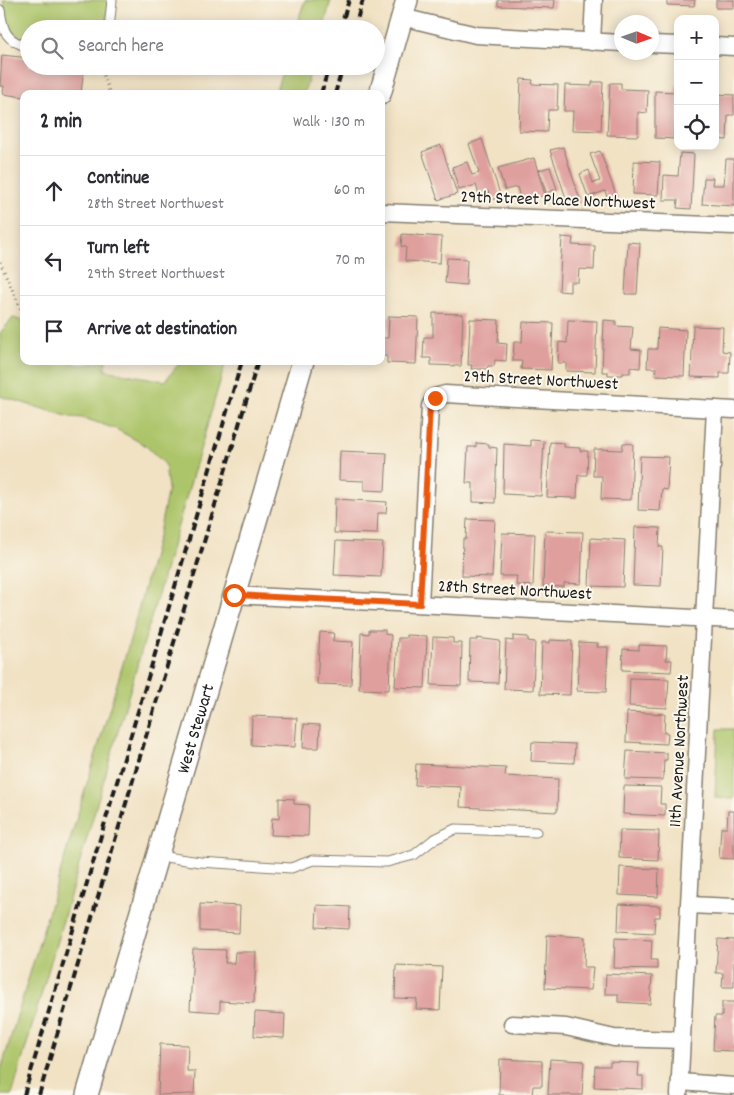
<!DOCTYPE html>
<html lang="en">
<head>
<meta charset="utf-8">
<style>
	:root { --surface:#fff; --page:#f2f2f3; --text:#2b2b33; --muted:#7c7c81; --line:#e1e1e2 }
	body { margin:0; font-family:Dekko,sans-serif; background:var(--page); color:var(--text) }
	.controls { position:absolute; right:15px; top:15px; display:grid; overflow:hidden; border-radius:10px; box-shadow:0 2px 12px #0003 }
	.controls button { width:45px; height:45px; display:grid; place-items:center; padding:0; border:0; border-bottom:1px solid var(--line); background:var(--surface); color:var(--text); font:25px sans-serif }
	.compass { position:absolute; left:614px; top:15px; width:45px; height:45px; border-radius:50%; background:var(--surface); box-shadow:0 2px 12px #0003; rotate:92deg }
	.stop { position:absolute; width:15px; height:15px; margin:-11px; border:4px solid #ea580c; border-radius:50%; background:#fff }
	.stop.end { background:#ea580c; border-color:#fff; box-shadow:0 1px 5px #0008 }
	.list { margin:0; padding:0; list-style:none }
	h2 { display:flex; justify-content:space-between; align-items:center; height:65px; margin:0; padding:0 20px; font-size:21px }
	h2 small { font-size:16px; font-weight:400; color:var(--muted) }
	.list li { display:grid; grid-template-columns:32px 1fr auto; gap:15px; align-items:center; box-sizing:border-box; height:70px; padding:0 20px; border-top:1px solid var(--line) }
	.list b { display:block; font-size:19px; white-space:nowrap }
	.list p { margin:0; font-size:16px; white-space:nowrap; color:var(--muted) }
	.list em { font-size:16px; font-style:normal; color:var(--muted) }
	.icon { flex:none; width:28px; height:28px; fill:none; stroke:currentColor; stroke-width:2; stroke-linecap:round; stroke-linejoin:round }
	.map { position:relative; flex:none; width:734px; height:1095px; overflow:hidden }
	.search { position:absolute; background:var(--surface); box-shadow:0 2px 12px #0003; left:20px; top:20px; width:365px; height:55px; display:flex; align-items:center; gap:12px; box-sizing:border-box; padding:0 18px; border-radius:28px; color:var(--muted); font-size:19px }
	.panel { position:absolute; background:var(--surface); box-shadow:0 2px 12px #0003; left:20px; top:90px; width:365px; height:275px; border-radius:10px }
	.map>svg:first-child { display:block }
	.green { fill:#adc56a; stroke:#647043 }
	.building { fill:#df9f9d }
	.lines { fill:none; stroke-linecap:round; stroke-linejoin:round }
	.service-casing { stroke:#867f70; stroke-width:11 }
	.minor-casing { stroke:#867f70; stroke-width:19 }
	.tertiary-casing { stroke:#867f70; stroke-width:24 }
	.path { stroke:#867f70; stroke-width:3; stroke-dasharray:1 4; stroke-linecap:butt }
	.service { stroke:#fff; stroke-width:9 }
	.minor { stroke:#fff; stroke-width:16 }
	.tertiary { stroke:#fff; stroke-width:21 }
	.rail { stroke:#1c1c1c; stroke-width:4; stroke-dasharray:8 4; stroke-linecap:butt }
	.route { stroke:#ea580c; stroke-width:6 }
	.labels { text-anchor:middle; stroke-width:4; stroke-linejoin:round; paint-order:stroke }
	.street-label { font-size:18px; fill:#1c1c1c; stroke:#fbf7ec }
</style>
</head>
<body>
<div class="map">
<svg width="734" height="1095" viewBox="0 0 734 1095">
	<rect width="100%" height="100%" fill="#fbf7ec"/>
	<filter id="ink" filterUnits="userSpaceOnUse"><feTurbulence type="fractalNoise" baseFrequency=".02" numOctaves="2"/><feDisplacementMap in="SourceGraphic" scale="10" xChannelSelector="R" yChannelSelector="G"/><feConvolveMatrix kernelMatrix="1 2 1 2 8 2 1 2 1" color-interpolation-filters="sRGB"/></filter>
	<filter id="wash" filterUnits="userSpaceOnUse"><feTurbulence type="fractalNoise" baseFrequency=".0096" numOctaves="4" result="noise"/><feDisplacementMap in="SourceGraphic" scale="20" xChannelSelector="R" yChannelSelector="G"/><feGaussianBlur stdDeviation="1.12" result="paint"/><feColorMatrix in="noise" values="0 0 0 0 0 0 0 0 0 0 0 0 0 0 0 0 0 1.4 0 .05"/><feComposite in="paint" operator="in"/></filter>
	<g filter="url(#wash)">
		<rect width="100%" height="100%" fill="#f1e2c4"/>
		<g class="green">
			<polygon points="3,0 109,0 105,29 29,29 29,42 14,34 8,22"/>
			<polygon points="305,0 331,0 323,29 295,29"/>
			<polygon points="284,66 312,66 304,94 275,94"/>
			<path d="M13,318L24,321V361H70C82,370 94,361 106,361L105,370L165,381L181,361H226L12,1095H0V1073L128,647L159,533L168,489L165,464L145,445L116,429L84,418L70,417L0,396V333Z"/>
			<polygon points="718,729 734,729 734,799 715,798"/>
		</g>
		<g id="blocks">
			<g class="building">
				<polygon points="498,0 555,0 554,8 498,6"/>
				<polygon points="667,0 695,0 694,6 667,5"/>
				<rect x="716" y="0" width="18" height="8"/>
				<polygon points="2,55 29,58 29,66 84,66 81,94 24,94 24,97 3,94 4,86 0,86"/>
				<polygon points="521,79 533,80 532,84 558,85 557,110 548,110 547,132 519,131"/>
				<polygon points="592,82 603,82 601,131 572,130 573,111 564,111 565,85 592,86"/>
				<polygon points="610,83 621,83 621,89 648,90 647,113 638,112 638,136 607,135"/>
				<polygon points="676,85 678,85 678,139 655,138 655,91 675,92"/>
				<polygon points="715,94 734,95 734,115 728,115 727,140 715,139"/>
				<polygon points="482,139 501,197 491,200 488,191 479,194 476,185 459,190 452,167 467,162 472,175 479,173 469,144"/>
				<polygon points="441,145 457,194 438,200 422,152"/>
				<polygon points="563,147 581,203 569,207 550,150"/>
				<polygon points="600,151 618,200 609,203 605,191 588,197 580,174 589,170 593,183 600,181 590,154"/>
				<polygon points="680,153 694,154 691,209 677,208 678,200 663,200 664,175 678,176"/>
				<polygon points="534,158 545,195 521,202 517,187 505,190 498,168"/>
				<polygon points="726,159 734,159 734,206 702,204 704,178 713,178 712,185 724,185"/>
				<polygon points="634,161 660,162 658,195 633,194"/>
				<polygon points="550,167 557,189 546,193 539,170"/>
				<polygon points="402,234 442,237 440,263 405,261 406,247 401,246"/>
				<polygon points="562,237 573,238 572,245 595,246 594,270 579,269 578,282 570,282 570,292 559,291"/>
				<polygon points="628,242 640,243 637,294 625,294"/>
				<polygon points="447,258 467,259 466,285 445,283"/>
				<polygon points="433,313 463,314 461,366 431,365 431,358 423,358 424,337 433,337"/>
				<polygon points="389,316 418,317 416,364 387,363 387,356 381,356 381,338 388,338"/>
				<polygon points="470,319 499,320 498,343 507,344 506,361 495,360 494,366 488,366 487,369 471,369 472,365 468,365"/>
				<polygon points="568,320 597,321 595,372 566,371 566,363 558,363 559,342 567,343"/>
				<polygon points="604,320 616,321 616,326 633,327 631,349 641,350 640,368 630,367 630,373 623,373 623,375 608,375 608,372 602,372"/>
				<polygon points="523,322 553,323 551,370 521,369 522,361 513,361 514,342 522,342"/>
				<polygon points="693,326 723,327 722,351 730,352 729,373 720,373 720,378 691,377"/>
				<polygon points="658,328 686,330 684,376 655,375 656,368 647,368 648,349 657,349"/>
				<polygon points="531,440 544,441 541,496 503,494 504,444 531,446"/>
				<polygon points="550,442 564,443 564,447 580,448 580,451 588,451 587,475 578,475 577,498 547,497"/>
				<polygon points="476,443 489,444 489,447 497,448 495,503 473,502 473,483 466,483 468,447 476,447"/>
				<polygon points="623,443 633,444 631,500 601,499 602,476 593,476 594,449 622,450"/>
				<polygon points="340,451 387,453 385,491 364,490 364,481 339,480"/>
				<polygon points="640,456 669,457 667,490 662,489 660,511 638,510"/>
				<polygon points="335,499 387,502 386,513 378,513 377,534 334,533"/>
				<polygon points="467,519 495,520 492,577 462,576 463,539 466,539"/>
				<polygon points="635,527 660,528 659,547 663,547 661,586 633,585"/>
				<polygon points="545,531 583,532 581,584 564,583 564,587 543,586"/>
				<polygon points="502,533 535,534 533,586 516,585 517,576 500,576"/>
				<polygon points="591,538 625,540 623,587 589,586"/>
				<polygon points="336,541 383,543 381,577 334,575"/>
				<polygon points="369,630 385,630 385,634 391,635 389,690 359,689 361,633 369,634"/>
				<polygon points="320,632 334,633 333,641 353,642 351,685 317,684"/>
				<polygon points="406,635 427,636 425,688 395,687 398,638 406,638"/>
				<polygon points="513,636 528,637 528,641 535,642 533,690 504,689 506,640 513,641"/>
				<polygon points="433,637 453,638 453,643 462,643 461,686 431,685"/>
				<polygon points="477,638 500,641 498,683 469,682 470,640 477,640"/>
				<polygon points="550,640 572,641 570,695 540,694 542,642 550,643"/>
				<polygon points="579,642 598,643 597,647 608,647 606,692 577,691"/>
				<polygon points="639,645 667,646 666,660 672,660 671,672 622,670 623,649 639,650"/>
				<polygon points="630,678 669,679 667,708 629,706"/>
				<polygon points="627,712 665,714 664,733 668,733 667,744 626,742"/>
				<polygon points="252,716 297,718 295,747 251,745"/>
				<polygon points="304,724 320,725 319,748 303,748"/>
				<polygon points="532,742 575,744 574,763 531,761"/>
				<polygon points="627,751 667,753 667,760 664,760 663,780 625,779"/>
				<polygon points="416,764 506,768 505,776 558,779 557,812 460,807 461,787 415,785"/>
				<polygon points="624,786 661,787 660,804 665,804 665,816 623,814"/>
				<polygon points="279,798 294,799 294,804 309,805 308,836 271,835 272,818 279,819"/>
				<polygon points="728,811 734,811 734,859 719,858 721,828 727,828"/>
				<polygon points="620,830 659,831 658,860 619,858"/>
				<polygon points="620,867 659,869 658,897 619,895"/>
				<polygon points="200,904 240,906 239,933 200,931"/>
				<polygon points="619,904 660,906 660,917 655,917 654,933 618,931"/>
				<polygon points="317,905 350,907 349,929 316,927"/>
				<polygon points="547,935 585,937 584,967 593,967 591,990 545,988"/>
				<polygon points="615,938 652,940 651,960 657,960 657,969 614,968"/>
				<polygon points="718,939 734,940 734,987 722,987 723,973 716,973"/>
				<polygon points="193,949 226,950 225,963 234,963 235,952 256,952 254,1003 220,1001 220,1012 190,1010"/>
				<polygon points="396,965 442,967 440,1010 416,1009 417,999 395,998"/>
				<polygon points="606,974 652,976 650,1004 618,1002 618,994 605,994"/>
				<polygon points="722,1002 734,1002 734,1051 713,1050 715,1016 722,1016"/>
				<polygon points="255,1012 285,1014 284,1038 254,1036"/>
				<polygon points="160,1044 188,1045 187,1071 195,1071 194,1094 158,1095"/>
				<polygon points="500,1059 542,1061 542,1086 533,1086 532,1095 499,1095"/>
				<polygon points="550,1059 584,1061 582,1095 548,1095"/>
				<polygon points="610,1062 639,1063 638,1076 643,1076 643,1089 594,1087 595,1066 610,1066"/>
			</g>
		</g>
	</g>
	<g filter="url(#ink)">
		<use href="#blocks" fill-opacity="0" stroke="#867f70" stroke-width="1"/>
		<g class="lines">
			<defs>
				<g id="service">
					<path d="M0,10C3,32 6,41 29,47"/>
					<polyline points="109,29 112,0"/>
					<polyline points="158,856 200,862 291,868 313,860 387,862 414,855 433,840 455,829 536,832"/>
				</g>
				<g id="minor">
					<polyline points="402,17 476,35 622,43"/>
					<polyline points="592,42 594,0"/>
					<polyline points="652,44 678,45"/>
					<polyline points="715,46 734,47"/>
					<polyline points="381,212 734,226"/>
					<polyline points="234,595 734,620"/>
					<polyline points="420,604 430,406 435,397 445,394 734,410"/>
					<polyline points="689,905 734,907"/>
					<polyline points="512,1024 566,1027 614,1038 682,1040"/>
					<polyline points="680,1082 734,1086"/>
					<polyline points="679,1095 715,409"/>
				</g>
				<g id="tertiary">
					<polyline points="380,94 407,0"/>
					<path id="s1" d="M87,1095L303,361"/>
				</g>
			</defs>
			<use href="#service" class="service-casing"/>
			<use href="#minor" class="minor-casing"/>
			<use href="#tertiary" class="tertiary-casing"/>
			<g class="path">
				<polyline points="100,66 110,94"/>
				<polyline points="0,262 24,316"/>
				<polyline points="75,361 83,361"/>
			</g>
			<use href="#service" class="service"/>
			<use href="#minor" class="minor"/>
			<use href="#tertiary" class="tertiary"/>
			<g class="rail">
				<polyline points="340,29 349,0"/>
				<polyline points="354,29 363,0"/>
				<polyline points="321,94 329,66"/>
				<polyline points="335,94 343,66"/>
				<polyline points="24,1095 242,361"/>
				<polyline points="39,1095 258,361"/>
			</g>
		</g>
	</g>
	<g class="lines" filter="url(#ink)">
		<polyline class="route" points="234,595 420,604 430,406 435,398"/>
	</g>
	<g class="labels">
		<g class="street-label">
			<text transform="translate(558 199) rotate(2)" y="6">29th Street Place Northwest</text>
			<text transform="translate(541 379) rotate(3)" y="6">29th Street Northwest</text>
			<text transform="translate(515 589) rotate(3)" y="6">28th Street Northwest</text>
			<text dy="6" stroke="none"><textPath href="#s1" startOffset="382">West Stewart</textPath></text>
			<text transform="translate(678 751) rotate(-87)" y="6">11th Avenue Northwest</text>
		</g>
	</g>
</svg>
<div class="controls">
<button>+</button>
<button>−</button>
<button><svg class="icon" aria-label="locate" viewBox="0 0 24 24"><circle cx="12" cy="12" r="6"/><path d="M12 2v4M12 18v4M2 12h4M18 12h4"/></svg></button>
</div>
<svg class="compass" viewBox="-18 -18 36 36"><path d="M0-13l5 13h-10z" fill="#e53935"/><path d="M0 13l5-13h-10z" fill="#7c7c81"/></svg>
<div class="stop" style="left:234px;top:595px"></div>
<div class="stop end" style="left:435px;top:398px"></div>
<div class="search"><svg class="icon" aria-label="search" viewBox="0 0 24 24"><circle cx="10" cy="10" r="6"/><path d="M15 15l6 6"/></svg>Search here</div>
<section class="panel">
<h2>2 min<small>Walk · 130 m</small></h2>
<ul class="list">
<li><svg class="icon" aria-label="ahead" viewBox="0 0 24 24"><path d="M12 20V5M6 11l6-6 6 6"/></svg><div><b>Continue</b><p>28th Street Northwest</p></div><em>60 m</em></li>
<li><svg class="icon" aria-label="left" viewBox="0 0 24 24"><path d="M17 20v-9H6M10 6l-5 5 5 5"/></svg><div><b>Turn left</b><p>29th Street Northwest</p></div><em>70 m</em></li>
<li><svg class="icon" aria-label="arrive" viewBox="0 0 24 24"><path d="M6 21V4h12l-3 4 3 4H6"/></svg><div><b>Arrive at destination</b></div></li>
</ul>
</section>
</div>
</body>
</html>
